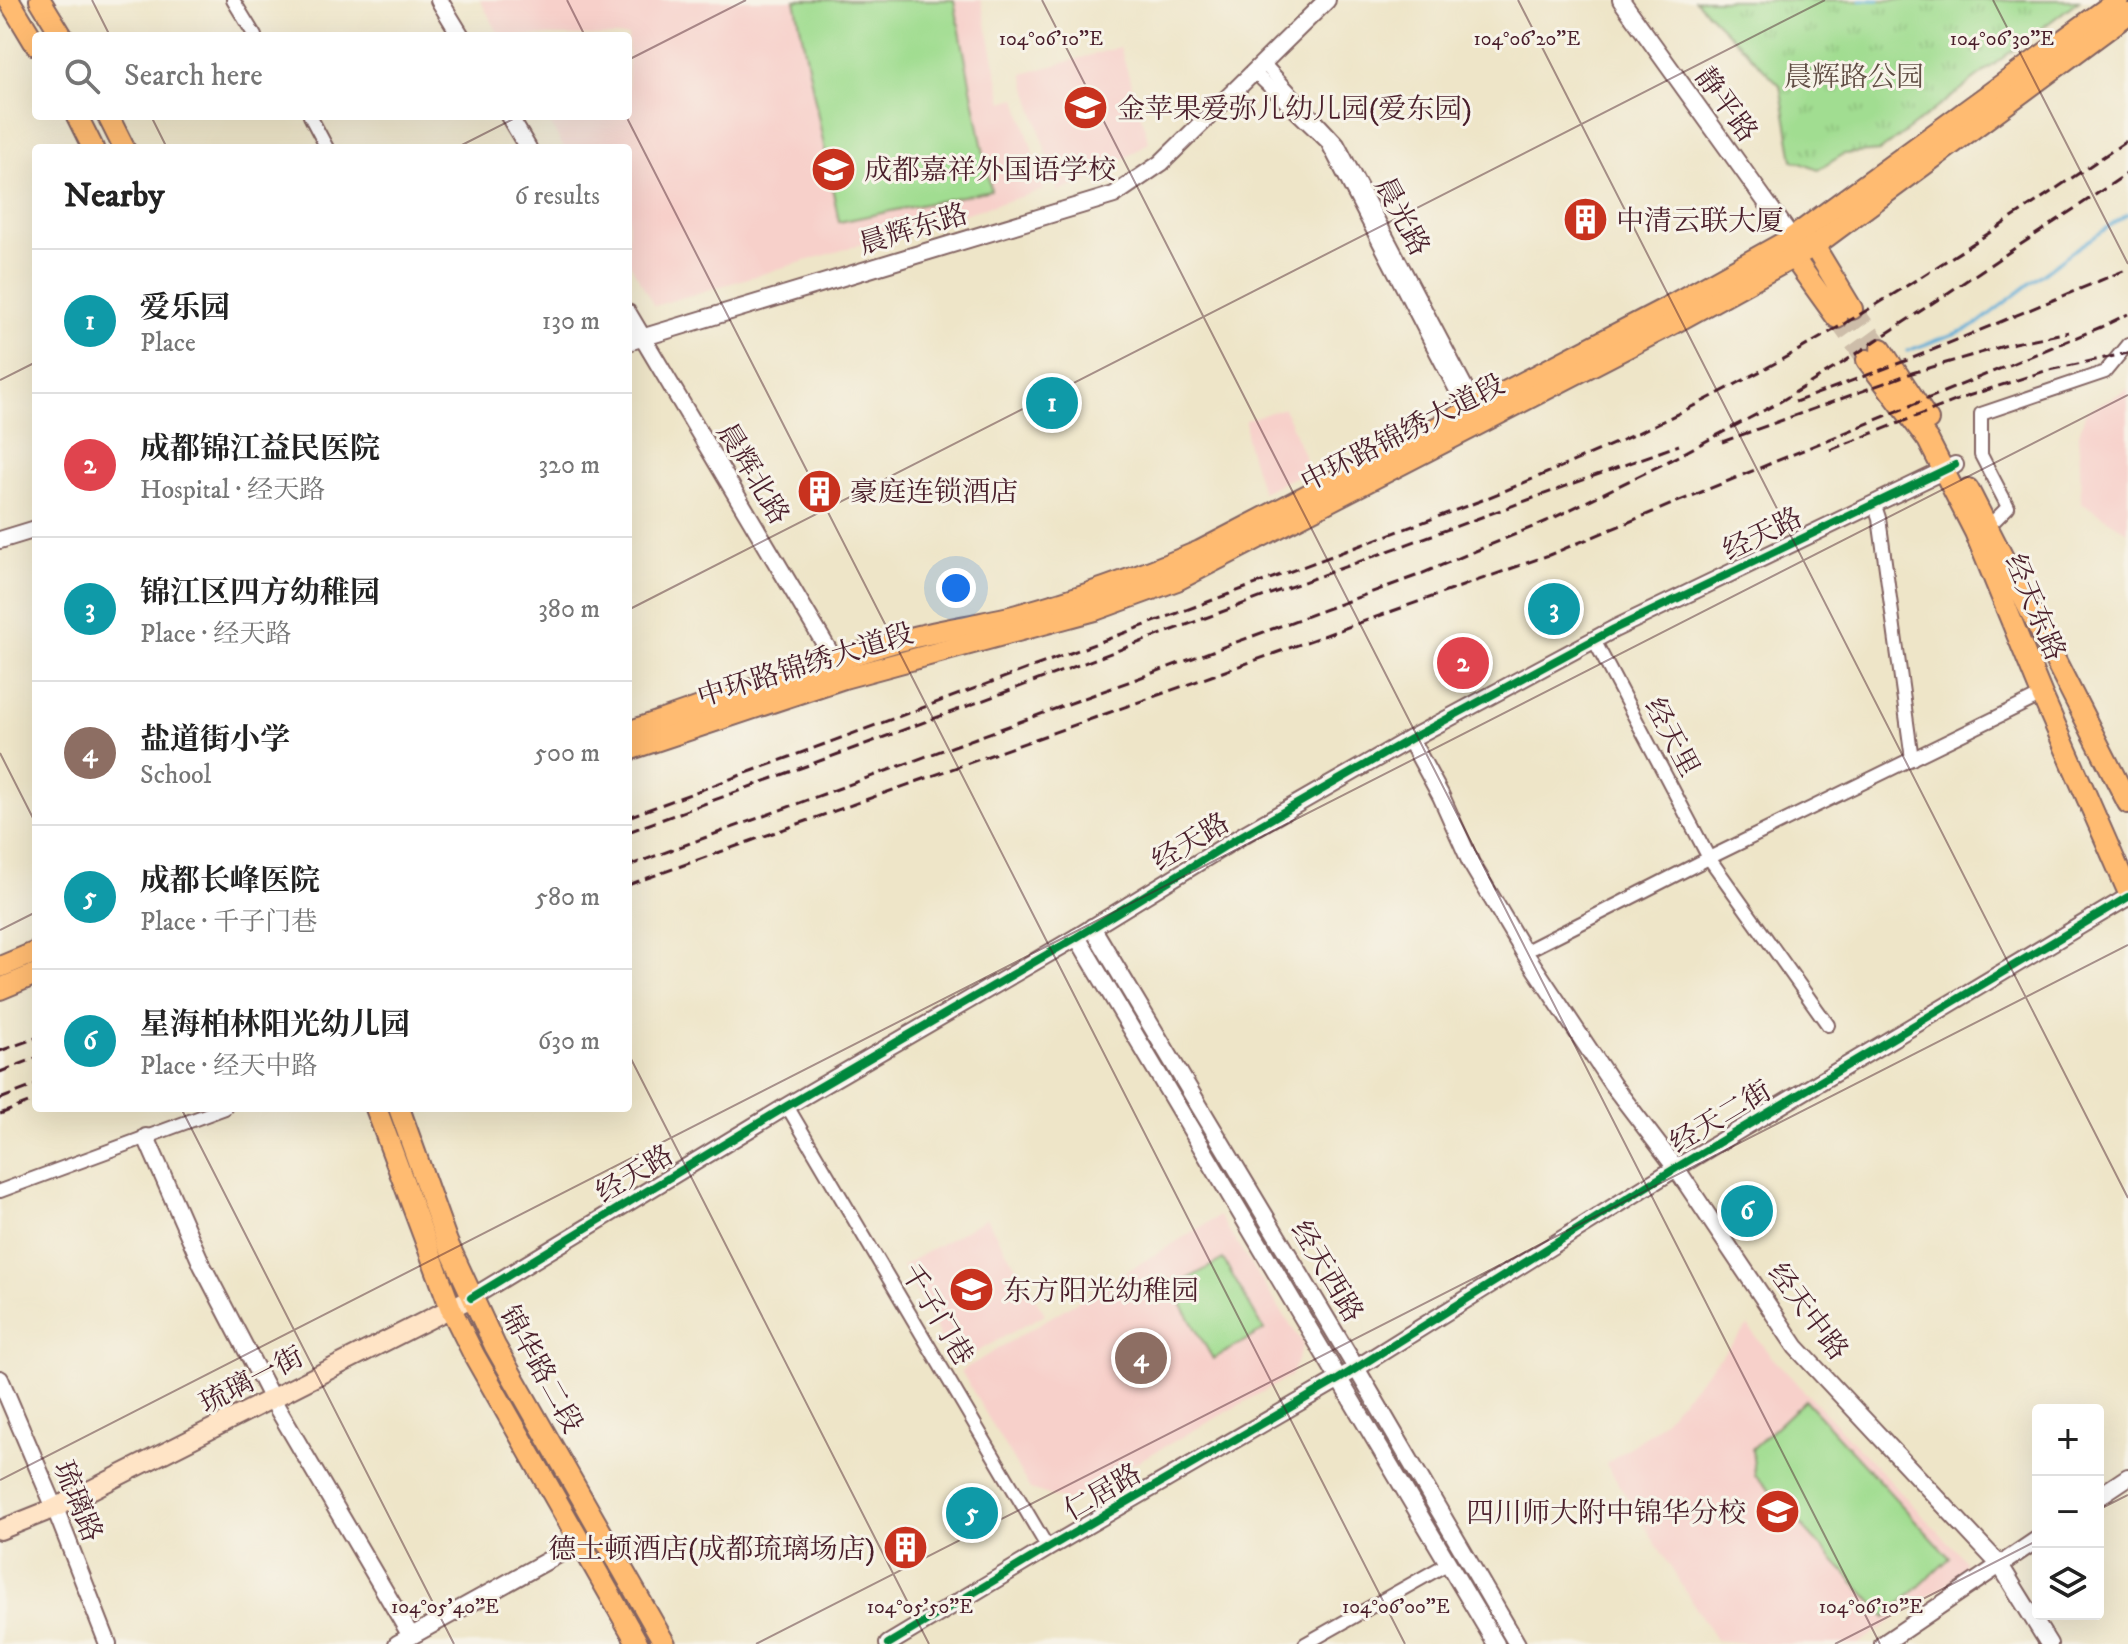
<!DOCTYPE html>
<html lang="en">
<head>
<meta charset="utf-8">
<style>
	:root { --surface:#fff; --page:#f2f2f2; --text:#222; --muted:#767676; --line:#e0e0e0; --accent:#ea580c }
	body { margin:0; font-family:"IM FELL DW Pica","Noto Serif SC",serif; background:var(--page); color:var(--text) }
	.controls { position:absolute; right:24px; bottom:24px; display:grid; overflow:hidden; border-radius:8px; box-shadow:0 8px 32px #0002 }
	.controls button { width:72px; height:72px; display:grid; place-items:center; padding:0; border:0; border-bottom:2px solid var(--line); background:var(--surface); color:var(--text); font:40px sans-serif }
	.you { position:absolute; left:956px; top:588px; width:28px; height:28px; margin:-20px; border:6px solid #fff; border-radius:50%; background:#1a73e8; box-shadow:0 0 0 12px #1a73e833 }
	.badge { display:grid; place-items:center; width:52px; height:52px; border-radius:50%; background:var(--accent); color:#fff; font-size:26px; font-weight:700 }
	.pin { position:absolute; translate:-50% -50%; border:4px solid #fff; box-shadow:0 2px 8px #0006 }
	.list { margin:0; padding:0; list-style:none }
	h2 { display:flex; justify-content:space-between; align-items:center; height:104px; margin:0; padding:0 32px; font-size:34px }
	h2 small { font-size:26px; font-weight:400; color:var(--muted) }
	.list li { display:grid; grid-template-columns:52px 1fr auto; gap:24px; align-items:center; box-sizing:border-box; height:144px; padding:0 32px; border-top:2px solid var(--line) }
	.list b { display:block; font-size:30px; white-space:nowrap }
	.list p { margin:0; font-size:26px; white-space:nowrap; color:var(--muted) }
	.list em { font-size:26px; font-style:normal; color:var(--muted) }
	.icon { flex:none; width:44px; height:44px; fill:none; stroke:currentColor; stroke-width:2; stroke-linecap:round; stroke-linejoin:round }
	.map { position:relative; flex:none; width:2128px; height:1644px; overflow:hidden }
	.search { position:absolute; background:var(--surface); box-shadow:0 8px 32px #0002; left:32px; top:32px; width:600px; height:88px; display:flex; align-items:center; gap:20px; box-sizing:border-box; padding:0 28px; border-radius:8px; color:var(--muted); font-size:30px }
	.panel { position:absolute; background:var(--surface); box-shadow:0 8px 32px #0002; left:32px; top:144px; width:600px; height:968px; border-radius:8px }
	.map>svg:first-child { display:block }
	.built { fill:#f7d0ca }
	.park { fill:url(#park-tufts); stroke:#767e5e; stroke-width:2 }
	.pitch { fill:#a1dd91; stroke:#767e5e; stroke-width:2 }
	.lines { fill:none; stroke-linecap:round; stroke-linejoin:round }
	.stream { stroke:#5dacd7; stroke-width:3 }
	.primary-tunnel { stroke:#cdbda9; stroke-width:20; stroke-dasharray:20 10; stroke-linecap:butt }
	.minor-casing { stroke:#836462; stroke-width:16 }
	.tertiary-casing { stroke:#836462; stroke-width:20 }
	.secondary-casing { stroke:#836462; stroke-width:22 }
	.primary-casing { stroke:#836462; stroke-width:24 }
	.minor { stroke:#fff; stroke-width:12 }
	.tertiary { stroke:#fff; stroke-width:16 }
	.secondary { stroke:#ffe4c6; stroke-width:18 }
	.primary { stroke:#ffbb71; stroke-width:20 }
	.rail { stroke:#4a1f2b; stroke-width:3; stroke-dasharray:12 6; stroke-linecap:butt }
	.cycleway-casing { stroke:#f7f3e8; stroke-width:13 }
	.cycleway { stroke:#00873e; stroke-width:8 }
	.ticks { fill:none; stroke:#4a1f2b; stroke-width:2; stroke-opacity:0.45 }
	.labels { text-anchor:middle; stroke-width:6; stroke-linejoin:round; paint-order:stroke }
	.park-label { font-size:28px; fill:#604e44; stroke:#f7f3e8 }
	.street-label { font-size:28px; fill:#4a1f2b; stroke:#f7f3e8 }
	.poi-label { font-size:28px; fill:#4a1f2b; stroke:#f7f3e8; text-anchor:start }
	.ticks-label { font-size:20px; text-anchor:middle; fill:#4a1f2b; stroke:#f7f3e8; stroke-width:6; stroke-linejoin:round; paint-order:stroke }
</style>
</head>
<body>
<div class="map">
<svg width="2128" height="1644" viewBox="0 0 2128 1644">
	<defs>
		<pattern id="park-tufts" width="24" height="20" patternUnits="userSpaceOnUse" patternTransform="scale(2)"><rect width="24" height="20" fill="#a1dd91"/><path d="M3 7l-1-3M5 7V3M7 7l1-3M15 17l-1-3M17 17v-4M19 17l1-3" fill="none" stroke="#8cbd7d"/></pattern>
	</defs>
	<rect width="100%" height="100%" fill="#f7f3e8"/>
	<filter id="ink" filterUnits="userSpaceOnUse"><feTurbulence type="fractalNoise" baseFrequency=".0125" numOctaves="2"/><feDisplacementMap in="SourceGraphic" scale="16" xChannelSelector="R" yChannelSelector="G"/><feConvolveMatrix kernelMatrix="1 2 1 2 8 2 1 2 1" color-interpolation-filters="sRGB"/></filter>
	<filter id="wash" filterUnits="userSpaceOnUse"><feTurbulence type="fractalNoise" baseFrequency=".006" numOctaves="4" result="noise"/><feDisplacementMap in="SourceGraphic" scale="32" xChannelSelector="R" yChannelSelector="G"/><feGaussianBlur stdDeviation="1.8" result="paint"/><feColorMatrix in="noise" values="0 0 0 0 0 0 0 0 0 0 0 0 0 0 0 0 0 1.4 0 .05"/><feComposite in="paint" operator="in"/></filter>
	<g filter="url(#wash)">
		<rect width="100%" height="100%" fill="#eee5c8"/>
		<g class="built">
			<polygon points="480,0 981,0 1003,102 1017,98 1044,190 654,306 628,260 628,148 564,148 546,116 628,116 628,36 500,36"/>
			<polygon points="1120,47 1149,142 1096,178 1058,192 1023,74"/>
			<polygon points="2128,389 2128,532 2081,502 2079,433 2086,411"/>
			<polygon points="1284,408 1310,470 1262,492 1246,439 1246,420"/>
			<polygon points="1219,1216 1303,1344 1291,1376 1067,1501 1030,1489 961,1371"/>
			<polygon points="986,1218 1045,1314 955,1364 902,1266"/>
			<polygon points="1748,1326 1769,1354 1965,1560 1963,1573 1858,1644 1754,1644 1716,1640 1606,1464 1655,1429"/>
		</g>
		<polygon class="park" points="1695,0 2079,0 1880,151 1844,154 1818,170 1793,160 1780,85"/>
		<g class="pitch">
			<polygon points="795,0 954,0 991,190 839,222"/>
			<polygon points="1223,1259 1264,1330 1213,1359 1172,1288"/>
			<polygon points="1805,1400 1950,1558 1886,1617 1755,1475 1752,1449"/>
		</g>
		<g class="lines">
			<g class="stream">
				<polyline points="1860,0 1879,0"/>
				<polyline points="1907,351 1973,327 2070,253 2128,214"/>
			</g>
		</g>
	</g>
	<g filter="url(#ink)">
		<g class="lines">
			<g class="primary-tunnel">
				<polyline points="1852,309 1881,349"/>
				<polyline points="1837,318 1867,360"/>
			</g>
			<defs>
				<g id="minor">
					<polyline points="233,0 255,36"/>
					<polyline points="1263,63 1338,144 1477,407"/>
					<polyline points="1254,72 1327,142 1467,412"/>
					<polyline points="310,116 327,148"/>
					<polyline points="1874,503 1879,518 1912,759"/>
					<polyline points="1988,527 2008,507 1981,455 1981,414 2105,372 2128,344"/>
					<polyline points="1594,640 1709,858 1828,1025"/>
					<polyline points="1524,952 1709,858 2042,695"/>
					<polyline points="787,1106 1048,1548"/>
					<polyline points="0,1191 225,1108"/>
					<polyline points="1305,1644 1447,1564"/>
				</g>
				<g id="tertiary">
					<polyline points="439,0 461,36"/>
					<polyline points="1621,0 1792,238"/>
					<polyline points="509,116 528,148"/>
					<polyline points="628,313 835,661"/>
					<polyline points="628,342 1114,195 1161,163 1327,0"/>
					<polyline points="0,540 36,529"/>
					<polyline points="1410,739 1441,796 1471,863 1524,952 1612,1084 1676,1168 1796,1347 2000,1565 2049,1644"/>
					<polyline points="1092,927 1356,1368 1517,1644"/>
					<polyline points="1077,937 1496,1644"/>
					<polyline points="146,1137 202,1265 272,1399 411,1636"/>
					<polyline points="471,1298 787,1106 1077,937 1243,835 1410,739 1614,629 1955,465"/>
					<polyline points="0,1379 55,1508 108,1644"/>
					<polyline points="2098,1497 2128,1477"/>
					<polyline points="397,1644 581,1542"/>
					<polyline points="888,1644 1048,1548 1339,1379 1676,1168 2128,897"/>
					<polyline points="1883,1644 2038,1539"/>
				</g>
				<polyline id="secondary" points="0,1530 55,1508 471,1298"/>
				<g id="primary">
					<polyline points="9,0 36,45"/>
					<polyline points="40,0 62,36"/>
					<polyline points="77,116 93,148"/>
					<polyline points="108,116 124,148"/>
					<polyline points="1837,318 1793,257 1792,238 1814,246 1852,309"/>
					<polyline points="1881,349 1928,420"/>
					<polyline points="1867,360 1928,440 1955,493 1975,532 2042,695 2128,891"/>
					<polyline points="1968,489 2128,803"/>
					<path d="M628,732C718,701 807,668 899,641C938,630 978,625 1017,615C1080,598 1141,576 1200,551L1666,308L1792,238L2118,0"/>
					<polyline points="628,750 844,678 1095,610 1177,580 1674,323 1814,246 2128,14"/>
					<polyline points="0,967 36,952"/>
					<polyline points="0,989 36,974"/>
					<polyline points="376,1108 451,1309 474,1355 638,1644"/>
					<polyline points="399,1108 447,1242 495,1346 665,1644"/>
				</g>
			</defs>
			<use href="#minor" class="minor-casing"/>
			<use href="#tertiary" class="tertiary-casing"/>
			<use href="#secondary" class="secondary-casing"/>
			<use href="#primary" class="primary-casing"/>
			<use href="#minor" class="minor"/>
			<use href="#tertiary" class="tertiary"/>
			<use href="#secondary" class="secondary"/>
			<use href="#primary" class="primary"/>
			<g class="rail">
				<polyline points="1795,402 1913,358 2128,269"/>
				<polyline points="1722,442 1912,373 2014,343 2069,332"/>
				<polyline points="1830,450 1968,396 2045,371 2128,353"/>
				<path d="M628,817L1480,501C1567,465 1654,428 1738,383C1874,312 2001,226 2128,140"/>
				<polyline points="628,832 1243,604 1679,445"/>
				<polyline points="628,866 1416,576 1547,521 1663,464 1778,403 1844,362 2128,173"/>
				<polyline points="628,885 1549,555 2101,327 2128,314"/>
				<polyline points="0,1051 36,1038"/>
				<polyline points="0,1072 36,1058"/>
				<polyline points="0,1099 36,1085"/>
				<polyline points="0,1114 36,1100"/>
			</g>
			<defs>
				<g id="cycleway">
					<polyline points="471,1298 787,1106 1077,937 1243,835 1410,739 1614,629 1955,465"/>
					<polyline points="888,1644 1048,1548 1339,1379 1676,1168 2128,897"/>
				</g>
			</defs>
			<use href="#cycleway" class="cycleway-casing"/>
			<use href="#cycleway" class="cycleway"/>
		</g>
	</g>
	<path class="ticks" d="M92,0L110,36M567,0L585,36M1042,0L1880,1644M1518,0L2128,1198M1993,0L2128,264M628,60L746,0M151,116L167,148M626,116L1405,1644M456,148L519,116M0,380L36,362M628,610L1825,0M0,753L36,824M0,930L36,912M628,1053L929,1644M181,1108L454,1644M0,1480L2128,395M2098,1510L2128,1495M756,1644L2128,945M1835,1644L2038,1540"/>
	<defs>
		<symbol id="school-disc" viewBox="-11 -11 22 22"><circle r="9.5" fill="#c8321e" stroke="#f7f3e8"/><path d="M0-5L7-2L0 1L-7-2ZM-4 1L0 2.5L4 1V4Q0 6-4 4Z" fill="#fff"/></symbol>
		<symbol id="building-disc" viewBox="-11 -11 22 22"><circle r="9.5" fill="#c8321e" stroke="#f7f3e8"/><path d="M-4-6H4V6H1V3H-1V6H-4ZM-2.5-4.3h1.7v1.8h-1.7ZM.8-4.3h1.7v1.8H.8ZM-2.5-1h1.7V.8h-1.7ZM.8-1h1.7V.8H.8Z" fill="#fff"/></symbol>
	</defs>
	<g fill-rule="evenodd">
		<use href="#school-disc" x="1060" y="82" width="51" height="51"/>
		<use href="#school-disc" x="808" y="144" width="51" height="51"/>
		<use href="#building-disc" x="1560" y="194" width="51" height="51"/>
		<use href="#building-disc" x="794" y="466" width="51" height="51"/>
		<use href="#school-disc" x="946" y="1264" width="51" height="51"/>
		<use href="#school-disc" x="1752" y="1486" width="51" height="51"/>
		<use href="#building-disc" x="880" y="1522" width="51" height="51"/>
	</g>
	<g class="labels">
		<g class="park-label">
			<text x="1854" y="86">晨辉路公园</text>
		</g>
		<g class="street-label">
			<text transform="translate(1727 104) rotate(54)" y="10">静平路</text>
			<text transform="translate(1403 216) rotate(62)" y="10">晨光路</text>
			<text transform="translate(913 228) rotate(-17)" y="10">晨辉东路</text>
			<text transform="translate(1402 432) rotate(-27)" y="10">中环路锦绣大道段</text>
			<text transform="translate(754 473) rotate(59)" y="10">晨辉北路</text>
			<text transform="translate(1762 533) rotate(-26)" y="10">经天路</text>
			<text transform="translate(2036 607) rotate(67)" y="10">经天东路</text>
			<text transform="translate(805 664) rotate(-17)" y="10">中环路锦绣大道段</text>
			<text transform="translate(1673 737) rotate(62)" y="10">经天里</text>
			<text transform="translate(1190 841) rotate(-31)" y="10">经天路</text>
			<text transform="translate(1720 1116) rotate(-31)" y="10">经天二街</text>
			<text transform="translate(634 1173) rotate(-31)" y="10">经天路</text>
			<text transform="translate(1328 1271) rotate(59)" y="10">经天西路</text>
			<text transform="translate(1809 1311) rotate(53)" y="10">经天中路</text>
			<text transform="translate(938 1314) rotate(59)" y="10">千子门巷</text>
			<text transform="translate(542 1369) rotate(61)" y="10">锦华路二段</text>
			<text transform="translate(251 1379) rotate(-27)" y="10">琉璃一街</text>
			<text transform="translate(1102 1491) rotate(-30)" y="10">仁居路</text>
			<text transform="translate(79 1501) rotate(68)" y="10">琉璃路</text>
		</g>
		<g class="poi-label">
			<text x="1117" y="118">金苹果爱弥儿幼儿园(爱东园)</text>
			<text x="864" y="179">成都嘉祥外国语学校</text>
			<text x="1616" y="230">中清云联大厦</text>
			<text x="850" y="501">豪庭连锁酒店</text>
			<text x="1003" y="1300">东方阳光幼稚园</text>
			<text x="1746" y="1522" text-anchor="end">四川师大附中锦华分校</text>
			<text x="875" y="1558" text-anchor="end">德士顿酒店(成都琉璃场店)</text>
		</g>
	</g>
	<g class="ticks-label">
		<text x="1051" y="45">104°06'10"E</text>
		<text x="1527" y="45">104°06'20"E</text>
		<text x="2002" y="45">104°06'30"E</text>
		<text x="445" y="1613">104°05'40"E</text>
		<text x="920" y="1613">104°05'50"E</text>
		<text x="1396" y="1613">104°06'00"E</text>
		<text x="1871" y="1613">104°06'10"E</text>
	</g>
</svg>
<div class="controls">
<button>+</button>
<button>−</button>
<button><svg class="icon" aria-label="layers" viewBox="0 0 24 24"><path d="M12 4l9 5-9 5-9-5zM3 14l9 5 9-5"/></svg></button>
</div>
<div class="you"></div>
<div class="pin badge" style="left:1052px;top:403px;background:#0f9aa8">1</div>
<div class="pin badge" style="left:1463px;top:663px;background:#e0444e">2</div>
<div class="pin badge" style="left:1554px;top:609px;background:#0f9aa8">3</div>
<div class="pin badge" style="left:1141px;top:1358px;background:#8d6e63">4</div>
<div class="pin badge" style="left:972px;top:1513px;background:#0f9aa8">5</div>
<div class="pin badge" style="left:1747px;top:1211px;background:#0f9aa8">6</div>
<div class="search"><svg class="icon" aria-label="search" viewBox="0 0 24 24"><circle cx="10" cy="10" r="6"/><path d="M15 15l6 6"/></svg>Search here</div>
<section class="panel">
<h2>Nearby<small>6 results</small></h2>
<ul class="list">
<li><span class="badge" style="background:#0f9aa8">1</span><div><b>爱乐园</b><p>Place</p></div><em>130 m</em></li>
<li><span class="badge" style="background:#e0444e">2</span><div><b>成都锦江益民医院</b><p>Hospital · 经天路</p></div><em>320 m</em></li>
<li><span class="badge" style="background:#0f9aa8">3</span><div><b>锦江区四方幼稚园</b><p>Place · 经天路</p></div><em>380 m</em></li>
<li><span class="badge" style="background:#8d6e63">4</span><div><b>盐道街小学</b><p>School</p></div><em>500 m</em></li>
<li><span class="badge" style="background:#0f9aa8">5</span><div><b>成都长峰医院</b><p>Place · 千子门巷</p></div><em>580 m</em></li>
<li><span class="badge" style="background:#0f9aa8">6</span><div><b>星海柏林阳光幼儿园</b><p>Place · 经天中路</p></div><em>630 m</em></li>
</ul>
</section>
</div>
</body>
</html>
